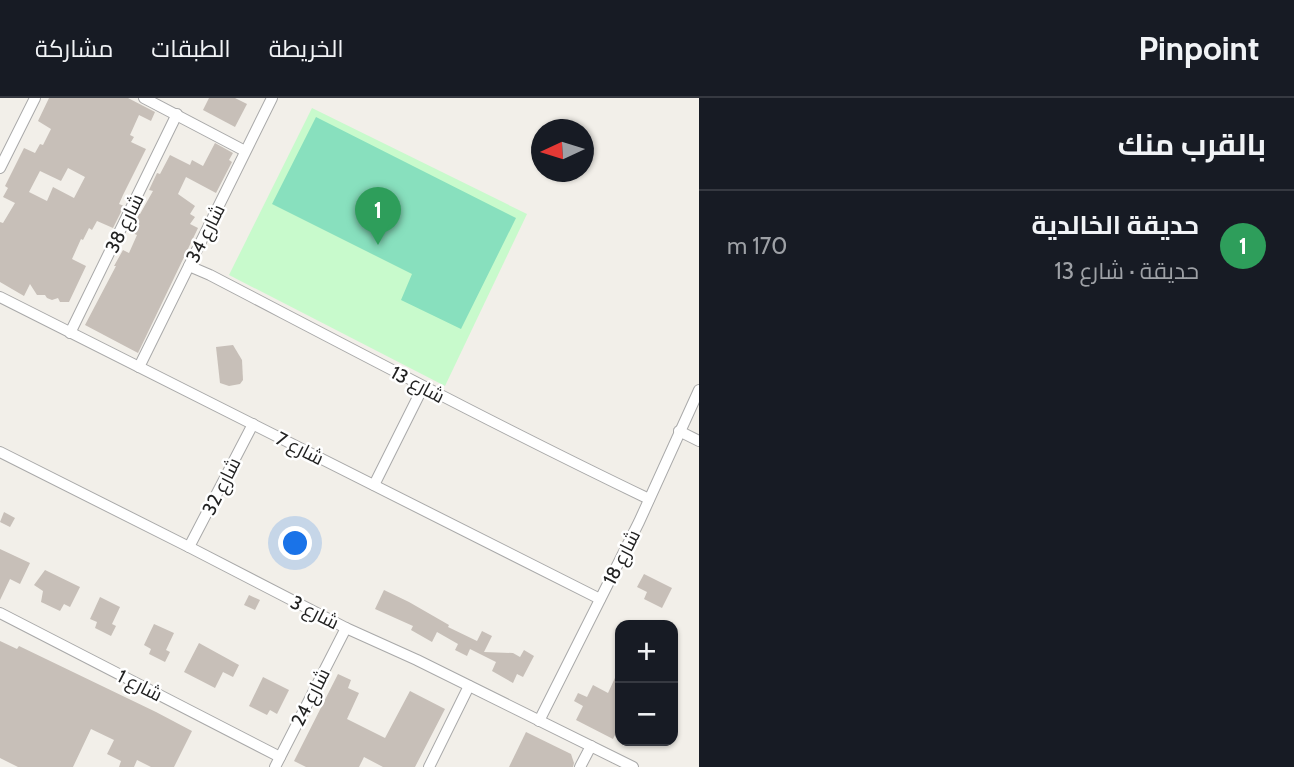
<!DOCTYPE html>
<html lang="ar">
<head>
<meta charset="utf-8">
<style>
	:root { --surface:#171b24; --page:#20242c; --text:#f1f3f6; --muted:#9ea1a6; --line:#363941; --accent:#d40000 }
	body { margin:0; font-family:Cabin,Cairo,sans-serif; background:var(--page); color:var(--text); direction:rtl }
	.controls { position:absolute; right:21px; bottom:21px; display:grid; overflow:hidden; border-radius:14px; box-shadow:0 2px 5px #0004 }
	.controls button { width:63px; height:63px; display:grid; place-items:center; padding:0; border:0; border-bottom:2px solid var(--line); background:var(--surface); color:var(--text); font:35px sans-serif }
	.compass { position:absolute; left:531px; top:21px; width:63px; height:63px; border-radius:50%; background:var(--surface); box-shadow:0 2px 5px #0004; rotate:266deg }
	.you { position:absolute; left:296px; top:446px; width:24px; height:24px; margin:-18px; border:5px solid #fff; border-radius:50%; background:#1a73e8; box-shadow:0 0 0 10px #1a73e833 }
	.badge { display:grid; place-items:center; width:46px; height:46px; border-radius:50%; background:var(--accent); color:#fff; font-size:23px; font-weight:700 }
	.pin { position:absolute; translate:-50% -58px; filter:drop-shadow(0 2px 4px #0008) }
	.pin::after { content:''; position:absolute; top:37px; width:24px; height:21px; background:inherit; clip-path:polygon(0 0,100% 0,50% 100%) }
	.list { margin:0; padding:0; list-style:none }
	h2 { display:flex; justify-content:space-between; align-items:center; height:91px; margin:0; padding:0 28px; font-size:30px }
	h2 small { font-size:23px; font-weight:400; color:var(--muted) }
	.list li { display:grid; grid-template-columns:46px 1fr auto; gap:21px; align-items:center; box-sizing:border-box; height:112px; padding:0 28px; border-top:2px solid var(--line) }
	.list b { display:block; font-size:26px; white-space:nowrap }
	.list p { margin:0; font-size:23px; white-space:nowrap; color:var(--muted) }
	.list em { font-size:23px; font-style:normal; color:var(--muted) }
	.map { position:relative; flex:none; width:699px; height:669px; overflow:hidden; direction:ltr }
	header { display:flex; align-items:center; gap:42px; box-sizing:border-box; height:98px; padding:0 35px; background:var(--surface); border-bottom:2px solid var(--line) }
	header strong { font-size:33px }
	nav { display:flex; gap:38px; margin-inline-start:auto; font-size:24px }
	main { display:flex }
	aside { flex:1; background:var(--surface) }
	.map>svg:first-child { display:block }
	.park { fill:#c8facc }
	.pitch { fill:#88e0be }
	.building { fill:#c7bfb8; fill-rule:evenodd }
	.lines { fill:none; stroke-linecap:round; stroke-linejoin:round }
	.street-casing { stroke:#a9a9a9; stroke-width:12 }
	.street { stroke:#fff; stroke-width:10 }
	.labels { text-anchor:middle; stroke-width:5; stroke-linejoin:round; paint-order:stroke }
	.street-label { font-size:19px; fill:#222; stroke:#fff }
</style>
</head>
<body>
<header>
<strong>Pinpoint</strong>
<nav><a>الخريطة</a><a>الطبقات</a><a>مشاركة</a></nav>
</header>
<main>
<aside>
<h2>بالقرب منك<small></small></h2>
<ul class="list">
<li><span class="badge" style="background:#2e9e5b">1</span><div><b>حديقة الخالدية</b><p>حديقة · شارع 13</p></div><em>170 m</em></li>
</ul>
</aside>
<div class="map">
<svg width="699" height="669" viewBox="0 0 699 669">
	<rect width="100%" height="100%" fill="#f2efe9"/>
	<polygon class="park" points="312,10 527,116 445,288 229,177"/>
	<polygon class="pitch" points="316,19 516,120 461,231 401,202 412,176 272,106"/>
	<g class="building">
		<path d="M49,0H128L155,14L151,23L139,17L130,37L134,39L131,44L146,51L123,97L119,106L124,108L113,130L97,123L92,132L89,130L83,142L81,141L72,161L86,168L69,204H60L58,200L52,202L47,200L45,197H37L30,186L24,198L0,184V124L3,125L15,105L3,99L8,90L5,88L24,50L35,55L40,46L43,47L51,31L38,23ZM68,70L85,79L74,100L53,89L47,103L29,94L40,73L61,83Z"/>
		<polygon points="209,0 235,0 247,6 235,29 203,12"/>
		<polygon points="215,45 233,55 229,62 232,64 216,95 186,79 178,96 195,108 190,116 195,119 190,126 198,130 138,255 85,227 116,168 114,168 123,152 129,155 137,137 128,133 137,115 140,116 153,93 149,92 157,75 160,76 170,57 190,67 192,62 203,68"/>
		<polygon points="233,247 242,262 243,282 240,286 229,288 220,285 216,249"/>
		<polygon points="4,414 15,420 10,429 0,424"/>
		<polygon points="0,451 30,465 20,486 10,481 0,502"/>
		<polygon points="45,472 80,489 70,509 64,506 60,513 41,504 43,493 34,487"/>
		<polygon points="644,476 672,490 662,510 644,501 647,494 637,489"/>
		<polygon points="384,492 409,504 449,527 448,529 477,543 482,533 492,538 484,554 513,555 520,559 524,552 534,558 523,579 517,576 513,585 492,573 496,564 470,551 467,558 455,552 458,546 437,534 432,544 411,532 413,528 375,511"/>
		<polygon points="249,497 260,502 255,512 244,507"/>
		<polygon points="100,499 120,509 112,526 116,528 111,538 95,530 97,524 90,521"/>
		<polygon points="154,526 174,535 166,552 170,554 165,564 149,556 151,551 144,547"/>
		<polygon points="0,543 17,551 19,548 156,614 192,633 174,669 151,669 137,662 134,669 119,669 121,663 107,656 114,642 91,631 73,669 18,669 0,660"/>
		<polygon points="199,545 239,567 233,579 223,574 215,590 184,574"/>
		<polygon points="620,569 620,626 613,641 576,622 583,608 574,603 578,595 587,599 593,587 608,595"/>
		<polygon points="338,576 351,582 348,590 359,595 347,621 385,640 410,593 445,611 415,669 383,669 364,659 359,669 306,669 294,663"/>
		<polygon points="263,579 289,592 277,616 270,612 267,617 249,608"/>
		<polygon points="526,634 571,656 574,665 573,669 509,669"/>
	</g>
	<g class="lines">
		<defs>
			<g id="street">
				<polyline points="144,0 245,53"/>
				<polyline points="0,70 35,0"/>
				<path d="M189,168L210,177C356,253 501,330 649,401"/>
				<polyline points="0,199 600,501"/>
				<polyline points="70,235 177,16"/>
				<polyline points="139,269 272,0"/>
				<polyline points="679,333 699,343"/>
				<polyline points="0,354 189,449 346,530 417,562 633,669"/>
				<polyline points="374,387 423,289"/>
				<polyline points="189,449 253,326"/>
				<polyline points="0,515 280,659"/>
				<polyline points="539,623 639,424 699,292"/>
				<polyline points="275,669 346,530"/>
				<polyline points="429,669 469,588"/>
				<polyline points="580,669 591,648"/>
			</g>
		</defs>
		<use href="#street" class="street-casing"/>
		<use href="#street" class="street"/>
	</g>
	<g class="labels">
		<g class="street-label">
			<text transform="translate(124 125) rotate(-64)" y="7">شارع 38</text>
			<text transform="translate(205 135) rotate(-63)" y="7">شارع 34</text>
			<text transform="translate(418 286) rotate(28)" y="7">شارع 13</text>
			<text transform="translate(300 350) rotate(27)" y="7">شارع 7</text>
			<text transform="translate(221 388) rotate(-63)" y="7">شارع 32</text>
			<text transform="translate(621 459) rotate(-63)" y="7">شارع 18</text>
			<text transform="translate(315 514) rotate(27)" y="7">شارع 3</text>
			<text transform="translate(140 587) rotate(27)" y="7">شارع 1</text>
			<text transform="translate(310 599) rotate(-63)" y="7">شارع 24</text>
		</g>
	</g>
</svg>
<div class="controls">
<button>+</button>
<button>−</button>
</div>
<svg class="compass" viewBox="-18 -18 36 36"><path d="M0-13l5 13h-10z" fill="#e53935"/><path d="M0 13l5-13h-10z" fill="#9ea1a6"/></svg>
<div class="you"></div>
<div class="pin badge" style="left:378px;top:147px;background:#2e9e5b">1</div>
</div>
</main>
</body>
</html>
